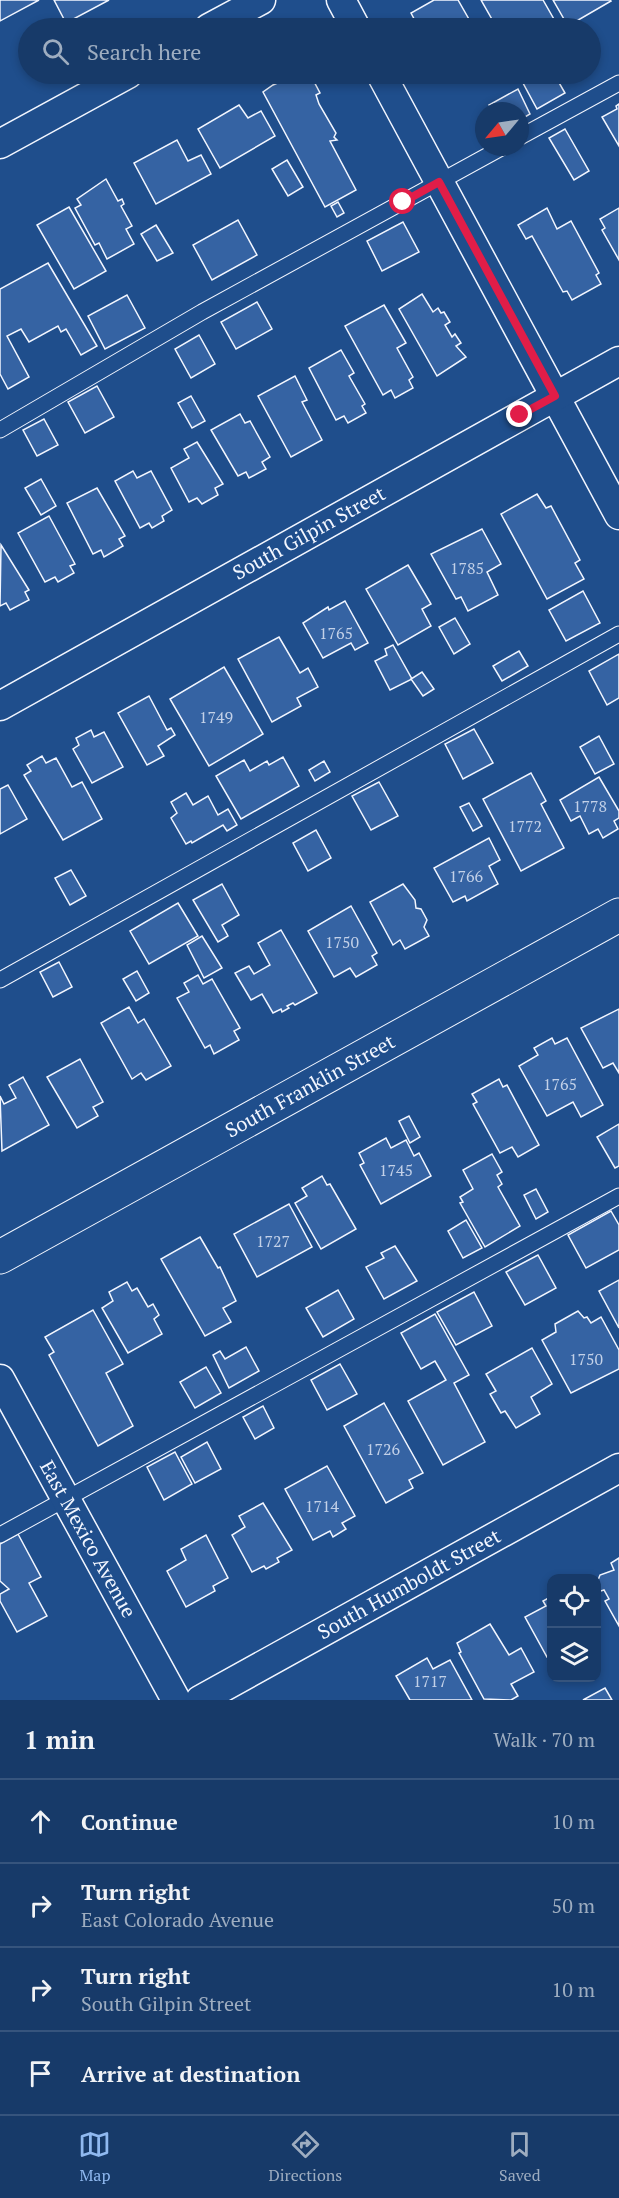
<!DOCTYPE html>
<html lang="en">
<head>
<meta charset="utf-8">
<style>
	:root { --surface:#173a69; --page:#244571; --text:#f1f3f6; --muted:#9eadc0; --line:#36547d; --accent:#90b9f0 }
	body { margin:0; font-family:"PT Serif",serif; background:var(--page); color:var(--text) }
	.controls { position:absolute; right:18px; bottom:18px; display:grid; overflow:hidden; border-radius:12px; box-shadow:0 3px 9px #0003 }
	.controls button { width:54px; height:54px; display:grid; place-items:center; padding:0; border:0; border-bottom:2px solid var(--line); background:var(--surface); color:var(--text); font:30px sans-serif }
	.compass { position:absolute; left:475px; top:102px; width:54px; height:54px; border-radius:50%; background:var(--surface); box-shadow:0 3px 9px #0003; rotate:241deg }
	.stop { position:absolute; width:18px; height:18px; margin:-14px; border:4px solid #e11d48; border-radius:50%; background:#fff }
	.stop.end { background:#e11d48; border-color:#fff; box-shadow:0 2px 6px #0008 }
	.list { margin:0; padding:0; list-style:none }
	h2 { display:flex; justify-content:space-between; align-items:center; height:78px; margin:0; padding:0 24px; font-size:26px }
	h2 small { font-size:20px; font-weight:400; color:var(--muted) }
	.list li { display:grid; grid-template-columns:39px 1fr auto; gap:18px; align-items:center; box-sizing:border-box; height:84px; padding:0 24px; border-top:2px solid var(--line) }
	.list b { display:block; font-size:22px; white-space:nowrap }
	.list p { margin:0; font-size:20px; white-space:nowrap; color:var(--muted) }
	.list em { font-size:20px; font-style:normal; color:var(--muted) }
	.icon { flex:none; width:33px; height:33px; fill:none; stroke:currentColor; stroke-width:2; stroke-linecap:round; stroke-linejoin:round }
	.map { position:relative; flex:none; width:619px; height:1700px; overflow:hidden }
	.search { position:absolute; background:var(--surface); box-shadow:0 3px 9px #0003; left:18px; right:18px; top:18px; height:66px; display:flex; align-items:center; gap:15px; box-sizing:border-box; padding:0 21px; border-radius:33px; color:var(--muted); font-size:22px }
	.sheet { height:414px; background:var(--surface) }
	nav { display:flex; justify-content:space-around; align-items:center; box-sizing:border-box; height:84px; border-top:2px solid var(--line); background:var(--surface); font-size:16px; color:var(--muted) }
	nav a { display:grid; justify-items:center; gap:3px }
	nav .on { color:var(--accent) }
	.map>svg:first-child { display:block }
	.building { fill:#3563a3; stroke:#f2f6ff; stroke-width:1.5 }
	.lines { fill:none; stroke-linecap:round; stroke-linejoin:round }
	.lane-casing { stroke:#f2f6ff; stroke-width:17 }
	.street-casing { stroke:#f2f6ff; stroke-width:31 }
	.secondary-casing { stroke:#f2f6ff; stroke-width:35 }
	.lane { stroke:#1f4e8c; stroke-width:15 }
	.street { stroke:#1f4e8c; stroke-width:28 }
	.secondary { stroke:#1f4e8c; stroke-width:33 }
	.route { stroke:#e11d48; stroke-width:8 }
	.labels { text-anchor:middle; stroke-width:4.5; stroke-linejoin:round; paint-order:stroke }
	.number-label { font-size:16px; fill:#c3d1e8 }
	.street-label { font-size:20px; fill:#f2f6ff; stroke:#1f4e8c }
</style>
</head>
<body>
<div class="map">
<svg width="619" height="1700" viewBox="0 0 619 1700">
	<rect width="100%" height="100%" fill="#1f4e8c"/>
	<g class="building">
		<polygon points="0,0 39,0 0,21"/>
		<polygon points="54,0 109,0 66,23"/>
		<polygon points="434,0 458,0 474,28 419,28 411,13"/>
		<polygon points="481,0 543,0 559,28 497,28"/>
		<polygon points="553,0 610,0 611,1 568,26"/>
		<polygon points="298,74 305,74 307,78 311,76 320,93 316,95 319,104 336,133 334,137 337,140 330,141 356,190 325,207 263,92 273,85"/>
		<polygon points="539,74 554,74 565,93 537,109 523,83"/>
		<polygon points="518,89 530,114 520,120 520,111 493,111 489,105"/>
		<polygon points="619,104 619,146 602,117 617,109 616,106"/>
		<polygon points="239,105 248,118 261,111 275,136 220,168 198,129"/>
		<polygon points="565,129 589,171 574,180 549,138"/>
		<polygon points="177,140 188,161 201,155 211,174 156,204 134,163"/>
		<polygon points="287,160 303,187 288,196 272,169"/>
		<polygon points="106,179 118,201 122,199 124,204 121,206 132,226 126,229 134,244 107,259 99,243 95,245 75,208 81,205 77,199"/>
		<polygon points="338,202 344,213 337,217 331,206"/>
		<polygon points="69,207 106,271 74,289 37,225"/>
		<polygon points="547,208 557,229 571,221 599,273 596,275 601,284 572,300 567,291 563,292 532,236 526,239 518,225"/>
		<polygon points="619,208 619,260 602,230 605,228 600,219"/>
		<polygon points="238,220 257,255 212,280 193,245"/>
		<polygon points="403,222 419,252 382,271 367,241"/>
		<polygon points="156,225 173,253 157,261 141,234"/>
		<polygon points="48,263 97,346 81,355 66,329 61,332 58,326 29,342 21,329 7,336 29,377 8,389 0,374 0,289"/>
		<polygon points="422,294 433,312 438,308 441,313 444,312 450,322 445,325 452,337 455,334 461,343 456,346 466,357 437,376 399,309"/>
		<polygon points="127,295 145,328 105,349 88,316"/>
		<polygon points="257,302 272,329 236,349 221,322"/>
		<polygon points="384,305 406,343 397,348 413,377 409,380 413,388 395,398 391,390 383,395 345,326"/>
		<polygon points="199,335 215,364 191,378 175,349"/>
		<polygon points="341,350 354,373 349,376 365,404 362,406 366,413 348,423 344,416 336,420 309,368"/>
		<polygon points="295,376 307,400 302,402 322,440 291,457 258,396"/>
		<polygon points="97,386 114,417 85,433 68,402"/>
		<polygon points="191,396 205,421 192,428 178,403"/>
		<polygon points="240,414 245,423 250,421 270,457 262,462 266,469 249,478 246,472 238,476 211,430"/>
		<polygon points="44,419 58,445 37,456 23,430"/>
		<polygon points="197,442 223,484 215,488 218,495 202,504 197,498 189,502 171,468 189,458 184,449"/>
		<polygon points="133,471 137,478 151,471 172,510 162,516 164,521 152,528 149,523 140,528 115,481"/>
		<polygon points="41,479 56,506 41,515 25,488"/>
		<polygon points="97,488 125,536 119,539 123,546 104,557 101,550 93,554 67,503"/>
		<polygon points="537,494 546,508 551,506 580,560 575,563 584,579 547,599 501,514"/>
		<polygon points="49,516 75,564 70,566 74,573 58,582 55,577 45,582 18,533"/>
		<polygon points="482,529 501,564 487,572 498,595 468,611 461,597 456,599 431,554"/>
		<polygon points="1,545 29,590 25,592 29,600 10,610 6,603 0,606"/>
		<polygon points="408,565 431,604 422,609 431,626 398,645 366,589"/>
		<polygon points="583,591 600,623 566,641 549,610"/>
		<polygon points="345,601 368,643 355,650 351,643 323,658 303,623 328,607 329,610"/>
		<polygon points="455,618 470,644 454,654 439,627"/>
		<polygon points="279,637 300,673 308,668 318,687 297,698 301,706 272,722 238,659"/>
		<polygon points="393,645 412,679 390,690 375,661 387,655 385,649"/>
		<polygon points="519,651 528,666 502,681 493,666"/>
		<polygon points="619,654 619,698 607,705 589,671"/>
		<polygon points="224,667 263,734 209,766 170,699"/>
		<polygon points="422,672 434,689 423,696 411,679"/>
		<polygon points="149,696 167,730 171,728 175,735 158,746 164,756 147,765 118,713"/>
		<polygon points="474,729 493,763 463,779 445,744"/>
		<polygon points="91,730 94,737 104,732 123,767 92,783 73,749 79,745 76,738"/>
		<polygon points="599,736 614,764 595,774 580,747"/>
		<polygon points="42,756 46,763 56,758 72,787 82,782 102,819 63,840 24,775 31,771 27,765"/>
		<polygon points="283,757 299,786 241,819 216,776 244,760 250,771 267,761 269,765"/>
		<polygon points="324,761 330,772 315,781 309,770"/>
		<polygon points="531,773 546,801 541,804 564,848 521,871 483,799"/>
		<polygon points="599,777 619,811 619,818 614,821 618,829 603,838 598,829 589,834 580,816 571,821 560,800"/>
		<polygon points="379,782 398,816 371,830 352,796"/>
		<polygon points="8,785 27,819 0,834 0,789"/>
		<polygon points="186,793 193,805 208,796 218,815 228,809 237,825 227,831 223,825 192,843 191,841 186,844 171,818 177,813 171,802"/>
		<polygon points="469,803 482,826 473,831 460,807"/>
		<polygon points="316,830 331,858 308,871 293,843"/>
		<polygon points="489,838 500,860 489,866 498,884 467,901 465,896 453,902 434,868"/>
		<polygon points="71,870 86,896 70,905 55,878"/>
		<polygon points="222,884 239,915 222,925 228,936 218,942 193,900"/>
		<polygon points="403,884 415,900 416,908 421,909 427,920 424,927 429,936 405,949 400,940 393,945 370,902"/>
		<polygon points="178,903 198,936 149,964 130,931"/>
		<polygon points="351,906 377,953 372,956 377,965 356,977 350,968 334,977 308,931"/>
		<polygon points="281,930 317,993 295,1005 293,1003 287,1006 289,1008 282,1012 281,1009 273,1013 262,994 251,1000 235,973 249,966 254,974 270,965 258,943"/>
		<polygon points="202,936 222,968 204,978 187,945"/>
		<polygon points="59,962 72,987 53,997 40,972"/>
		<polygon points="137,971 149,993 136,1001 123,979"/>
		<polygon points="198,975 203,984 212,979 240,1028 234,1031 239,1040 214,1054 210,1045 205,1048 177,998 189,992 184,983"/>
		<polygon points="129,1007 138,1023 144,1019 171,1066 146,1080 141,1073 132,1079 101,1023"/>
		<polygon points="619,1009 619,1073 613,1063 603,1068 581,1028"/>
		<polygon points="552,1038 555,1044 567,1038 603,1105 581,1117 573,1102 547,1116 519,1066 538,1055 534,1048"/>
		<polygon points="80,1059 103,1102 93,1107 98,1116 77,1128 47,1077"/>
		<polygon points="23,1077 49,1125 2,1151 0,1096 4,1104 16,1098 9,1085"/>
		<polygon points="499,1079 503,1087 507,1085 539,1145 518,1157 512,1147 500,1153 473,1104 477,1102 472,1094"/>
		<polygon points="409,1116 420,1137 410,1143 399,1121"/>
		<polygon points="619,1124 619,1166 615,1168 597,1137"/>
		<polygon points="386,1138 391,1148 406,1140 414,1156 419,1153 431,1176 381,1204 360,1165 364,1163 359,1153"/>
		<polygon points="492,1154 502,1172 497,1175 502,1184 498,1187 520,1226 485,1247 460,1203 463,1202 460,1197 473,1189 463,1170"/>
		<polygon points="322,1176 327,1185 330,1184 356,1229 321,1249 295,1203 307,1196 302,1188"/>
		<polygon points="536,1189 548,1212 536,1219 524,1195"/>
		<polygon points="289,1204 312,1247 257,1277 234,1234"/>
		<polygon points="611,1211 619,1225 619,1250 586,1268 568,1235"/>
		<polygon points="466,1220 482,1248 463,1258 448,1231"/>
		<polygon points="200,1237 218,1268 220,1267 236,1301 223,1308 231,1322 205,1336 161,1259"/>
		<polygon points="395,1246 417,1281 384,1299 366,1267 384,1258 381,1253"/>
		<polygon points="538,1255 556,1288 525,1305 506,1272"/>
		<polygon points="619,1280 619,1328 599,1291"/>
		<polygon points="127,1282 132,1291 137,1288 148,1307 153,1304 159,1315 154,1319 162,1334 128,1353 102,1308 113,1301 109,1292"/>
		<polygon points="338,1290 354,1319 323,1337 306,1308"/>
		<polygon points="474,1292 492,1326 456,1345 437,1312"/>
		<polygon points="93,1310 123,1364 106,1373 133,1426 98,1446 49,1355 54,1352 45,1337"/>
		<polygon points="578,1311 584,1318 587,1317 591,1323 601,1317 619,1350 619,1369 571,1393 542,1340 556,1332 555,1324"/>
		<polygon points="435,1314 469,1375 454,1383 485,1442 443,1465 408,1401 446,1380 435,1361 421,1369 401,1333"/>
		<polygon points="246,1347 259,1371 229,1388 213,1355 220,1351 225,1359"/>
		<polygon points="532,1348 552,1384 531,1397 540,1414 516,1428 505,1411 501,1413 490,1394 496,1391 486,1374"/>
		<polygon points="340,1364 357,1394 327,1410 311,1380"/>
		<polygon points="206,1367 221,1393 195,1408 180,1382"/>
		<polygon points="384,1403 423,1473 409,1480 413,1488 386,1503 344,1426"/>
		<polygon points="263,1406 274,1428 255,1439 243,1417"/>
		<polygon points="207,1442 221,1469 195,1483 181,1457"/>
		<polygon points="175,1452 192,1484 164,1500 147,1467"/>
		<polygon points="327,1466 355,1516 342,1523 346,1529 333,1537 330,1531 313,1540 285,1489"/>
		<polygon points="263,1503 292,1550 277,1558 279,1562 266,1569 264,1566 252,1572 232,1535 245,1527 239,1516"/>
		<polygon points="18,1534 41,1577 29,1583 47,1616 17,1632 0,1601 0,1594 9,1589 0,1581 0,1544"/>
		<polygon points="206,1535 228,1578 213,1586 215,1591 186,1607 167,1571 186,1560 181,1549"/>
		<polygon points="619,1558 619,1626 605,1601 609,1599 604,1590 601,1591 596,1585 600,1575 614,1570 611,1563"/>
		<polygon points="552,1596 552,1655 547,1657 525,1617 546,1606 543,1601"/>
		<polygon points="490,1624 509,1655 521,1648 534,1672 511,1684 518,1696 511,1700 484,1699 459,1653 461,1652 457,1643"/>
		<polygon points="427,1658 433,1669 450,1660 472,1700 410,1700 396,1676"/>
		<polygon points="605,1688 612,1700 583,1700"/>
	</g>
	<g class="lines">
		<defs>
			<g id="lane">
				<polyline points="520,137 619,83"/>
				<polyline points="0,430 202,312 503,147"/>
				<polyline points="0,980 619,634"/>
				<polyline points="0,1535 619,1196"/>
			</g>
			<g id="street">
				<polyline points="341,0 356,28"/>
				<polyline points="209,28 261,0"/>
				<polyline points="381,74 619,515"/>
				<polyline points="0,144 128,74"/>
				<polyline points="0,706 619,361"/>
				<polyline points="0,1379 176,1700"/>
				<polyline points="200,1700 619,1468"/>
			</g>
			<polyline id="secondary" points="0,1257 619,915"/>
		</defs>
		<use href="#lane" class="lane-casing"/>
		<use href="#street" class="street-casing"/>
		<use href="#secondary" class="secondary-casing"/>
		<use href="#lane" class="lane"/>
		<use href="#street" class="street"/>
		<use href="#secondary" class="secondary"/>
	</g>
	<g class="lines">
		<polyline class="route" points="403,202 439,182 555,396 520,415"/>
	</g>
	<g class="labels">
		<g class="number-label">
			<text x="467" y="574">1785</text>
			<text x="336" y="639">1765</text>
			<text x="216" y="723">1749</text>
			<text x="590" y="812">1778</text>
			<text x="525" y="832">1772</text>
			<text x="466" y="882">1766</text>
			<text x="342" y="948">1750</text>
			<text x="560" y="1090">1765</text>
			<text x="396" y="1176">1745</text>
			<text x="273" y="1247">1727</text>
			<text x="586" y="1365">1750</text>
			<text x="383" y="1455">1726</text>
			<text x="322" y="1512">1714</text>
			<text x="430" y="1687">1717</text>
		</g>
		<g class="street-label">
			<text transform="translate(309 533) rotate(-29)" y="7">South Gilpin Street</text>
			<text transform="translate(310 1086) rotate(-29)" y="7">South Franklin Street</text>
			<text transform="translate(88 1539) rotate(61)" y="7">East Mexico Avenue</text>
			<text transform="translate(409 1584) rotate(-29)" y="7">South Humboldt Street</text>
		</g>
	</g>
</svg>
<div class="controls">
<button><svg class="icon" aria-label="locate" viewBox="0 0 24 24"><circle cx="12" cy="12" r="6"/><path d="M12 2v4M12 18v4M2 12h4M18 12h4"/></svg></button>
<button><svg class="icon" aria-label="layers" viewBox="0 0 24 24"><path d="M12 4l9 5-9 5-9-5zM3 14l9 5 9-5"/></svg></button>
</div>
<svg class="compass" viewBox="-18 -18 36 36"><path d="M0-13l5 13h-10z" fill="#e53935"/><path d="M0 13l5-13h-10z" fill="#9eadc0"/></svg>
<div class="stop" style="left:403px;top:202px"></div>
<div class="stop end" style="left:520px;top:415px"></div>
<div class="search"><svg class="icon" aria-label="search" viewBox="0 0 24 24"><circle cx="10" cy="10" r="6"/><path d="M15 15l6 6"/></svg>Search here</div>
</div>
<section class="sheet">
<h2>1 min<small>Walk · 70 m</small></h2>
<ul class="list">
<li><svg class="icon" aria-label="ahead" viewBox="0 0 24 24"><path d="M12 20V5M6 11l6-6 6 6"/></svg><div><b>Continue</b></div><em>10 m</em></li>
<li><svg class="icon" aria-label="right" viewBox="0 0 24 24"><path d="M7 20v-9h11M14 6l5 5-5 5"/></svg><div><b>Turn right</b><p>East Colorado Avenue</p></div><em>50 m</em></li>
<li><svg class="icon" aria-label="right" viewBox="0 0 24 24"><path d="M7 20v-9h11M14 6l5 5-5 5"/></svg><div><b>Turn right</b><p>South Gilpin Street</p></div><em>10 m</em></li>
<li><svg class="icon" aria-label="arrive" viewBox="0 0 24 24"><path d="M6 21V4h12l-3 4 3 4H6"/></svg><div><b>Arrive at destination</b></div></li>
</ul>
</section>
<nav>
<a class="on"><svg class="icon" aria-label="map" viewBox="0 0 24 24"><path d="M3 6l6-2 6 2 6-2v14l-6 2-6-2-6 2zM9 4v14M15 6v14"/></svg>Map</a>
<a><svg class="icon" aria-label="directions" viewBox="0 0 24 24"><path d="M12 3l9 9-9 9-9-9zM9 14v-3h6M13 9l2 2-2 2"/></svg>Directions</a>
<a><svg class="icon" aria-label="saved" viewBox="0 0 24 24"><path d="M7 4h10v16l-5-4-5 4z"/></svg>Saved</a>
</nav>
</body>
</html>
